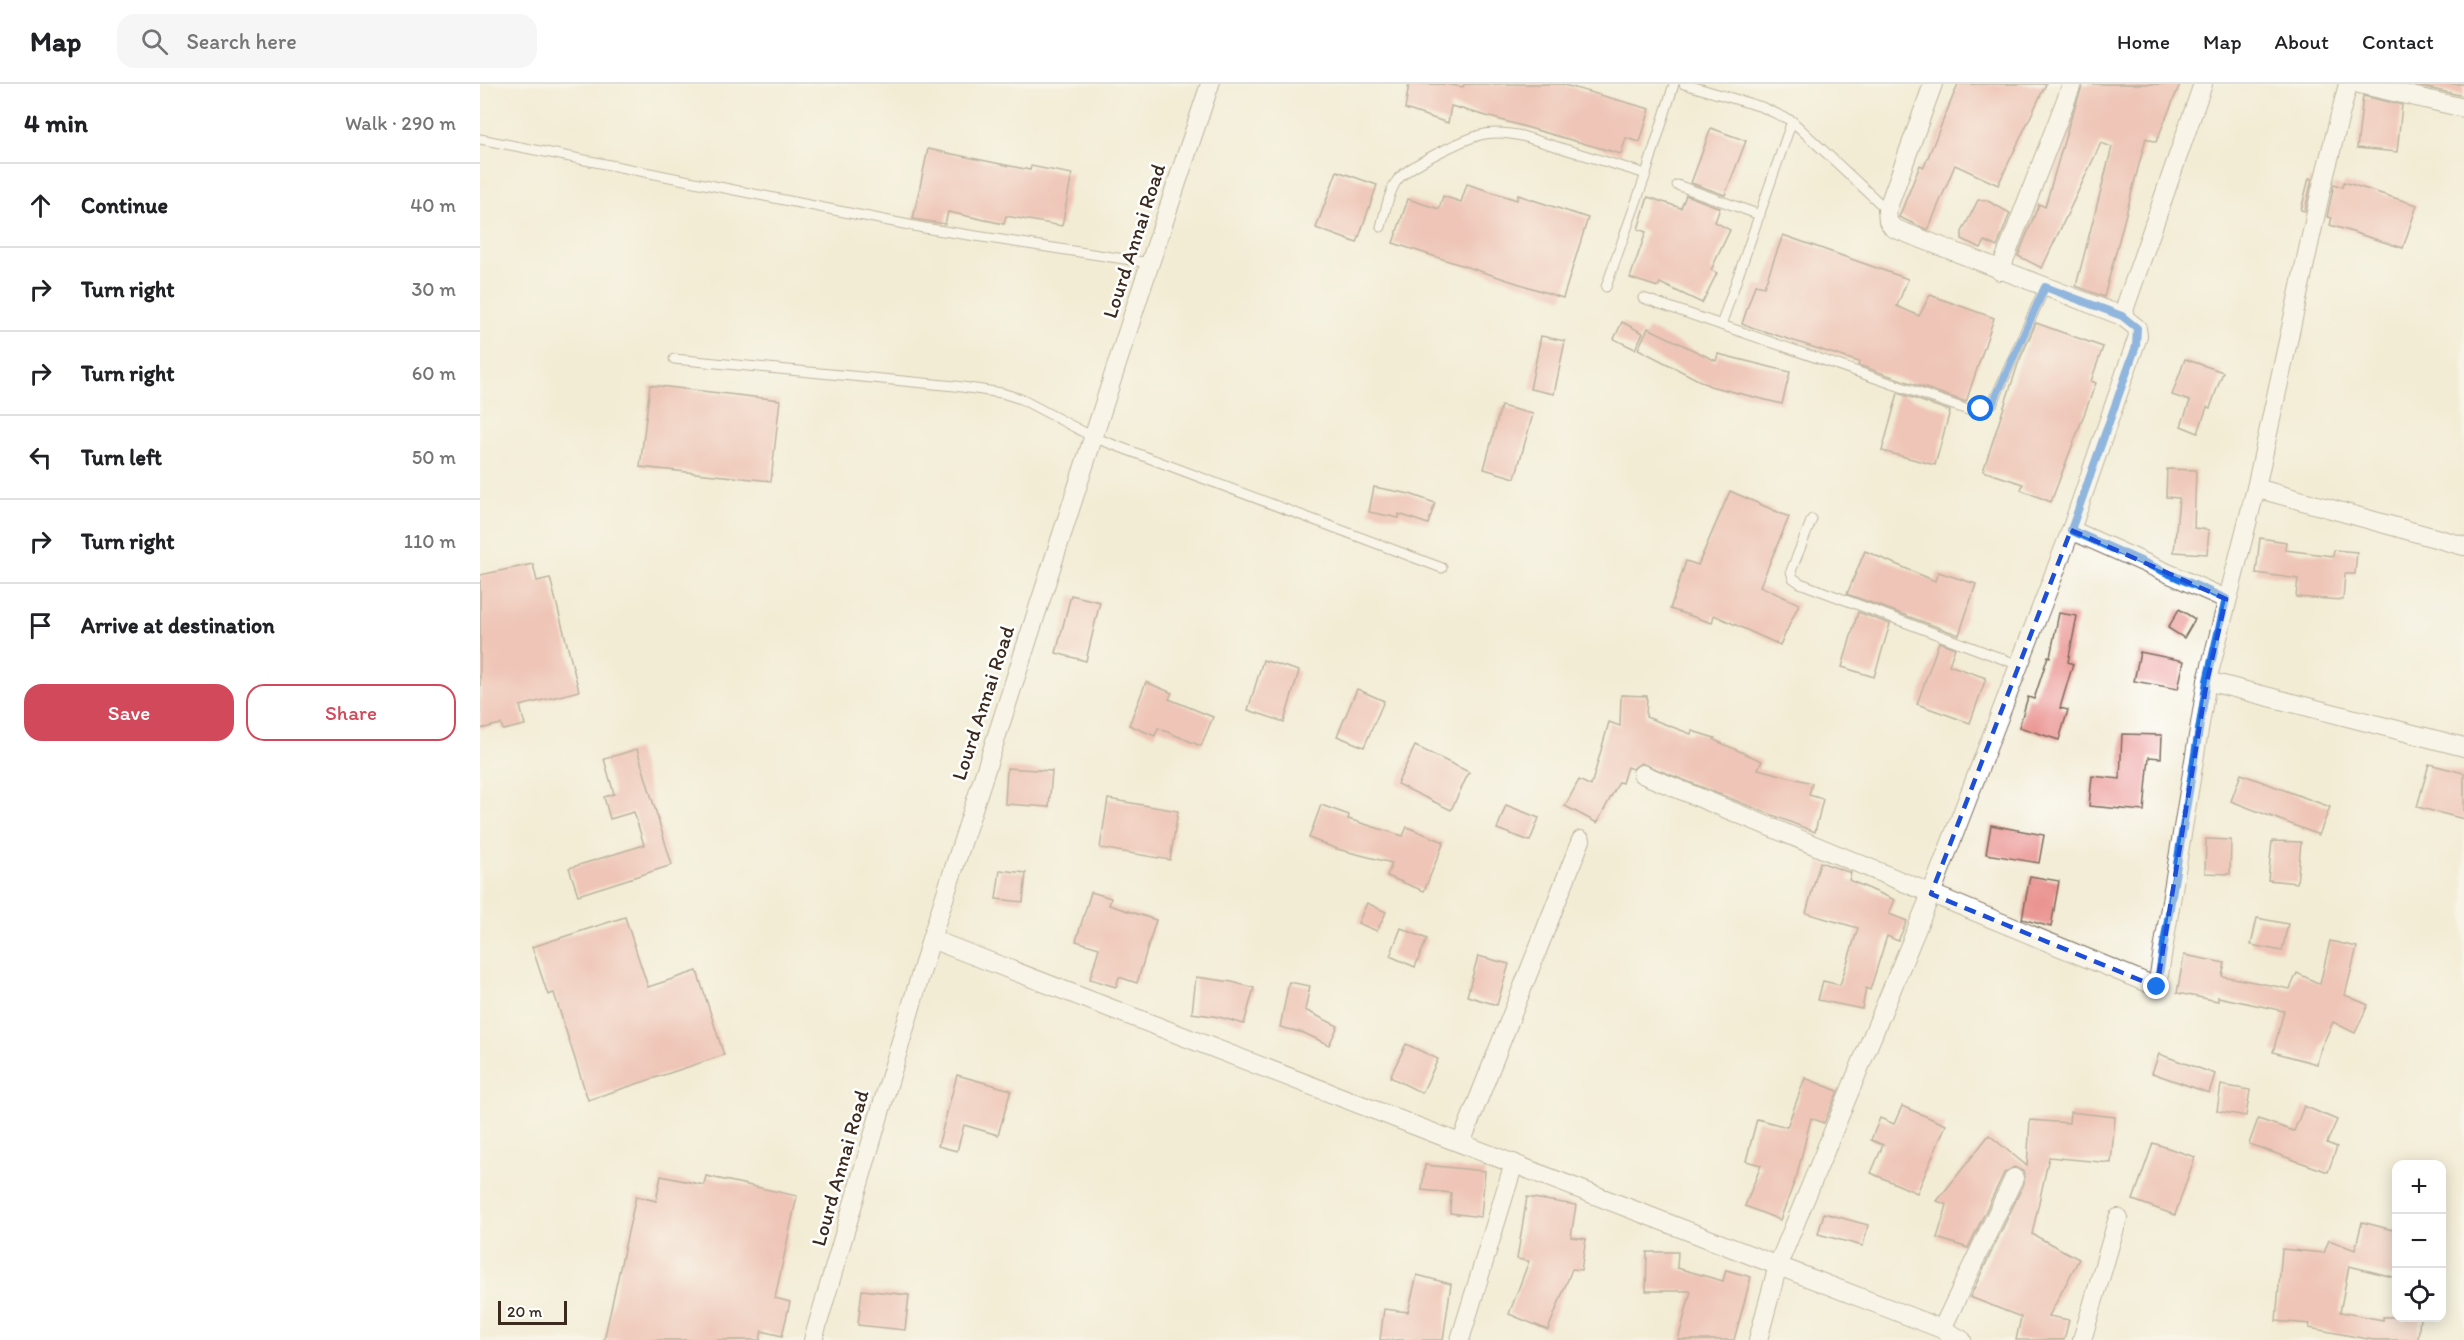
<!DOCTYPE html>
<html lang="en">
<head>
<meta charset="utf-8">
<style>
	:root { --surface:#fff; --page:#f6f6f6; --text:#202124; --muted:#757577; --line:#e0e0e0; --accent:#d1495b }
	body { margin:0; font-family:Itim,sans-serif; background:var(--page); color:var(--text) }
	.controls { position:absolute; right:18px; bottom:18px; display:grid; overflow:hidden; border-radius:12px; box-shadow:0 3px 15px #0003 }
	.controls button { width:54px; height:54px; display:grid; place-items:center; padding:0; border:0; border-bottom:2px solid var(--line); background:var(--surface); color:var(--text); font:30px sans-serif }
	.scale { position:absolute; left:18px; bottom:15px; width:69px; box-sizing:border-box; padding-left:6px; border:3px solid #3b2a1e; border-top:0; font-size:16px; line-height:21px; white-space:nowrap; color:#3b2a1e; -webkit-text-stroke:4px #fff; paint-order:stroke }
	.stop { position:absolute; width:18px; height:18px; margin:-14px; border:4px solid #1a73e8; border-radius:50%; background:#fff }
	.stop.end { background:#1a73e8; border-color:#fff; box-shadow:0 2px 6px #0008 }
	.list { margin:0; padding:0; list-style:none }
	h2 { display:flex; justify-content:space-between; align-items:center; height:78px; margin:0; padding:0 24px; font-size:26px }
	h2 small { font-size:20px; font-weight:400; color:var(--muted) }
	.list li { display:grid; grid-template-columns:39px 1fr auto; gap:18px; align-items:center; box-sizing:border-box; height:84px; padding:0 24px; border-top:2px solid var(--line) }
	.list b { display:block; font-size:22px; white-space:nowrap }
	.list em { font-size:20px; font-style:normal; color:var(--muted) }
	.actions { display:flex; gap:12px; padding:18px 24px }
	.actions a { flex:1; padding:14px 0; border:2px solid var(--accent); border-radius:18px; text-align:center; font-size:21px; color:var(--accent) }
	.actions .main { background:var(--accent); color:#fff }
	.icon { flex:none; width:33px; height:33px; fill:none; stroke:currentColor; stroke-width:2; stroke-linecap:round; stroke-linejoin:round }
	.map { position:relative; flex:none; width:1984px; height:1256px; overflow:hidden }
	header { display:flex; align-items:center; gap:36px; box-sizing:border-box; height:84px; padding:0 30px; background:var(--surface); border-bottom:2px solid var(--line) }
	header strong { font-size:28px }
	nav { display:flex; gap:33px; margin-inline-start:auto; font-size:21px }
	.search { width:420px; height:54px; background:var(--page); display:flex; align-items:center; gap:15px; box-sizing:border-box; padding:0 21px; border-radius:18px; color:var(--muted); font-size:22px }
	main { display:flex }
	aside { flex:1; background:var(--surface) }
	.map>svg:first-child { display:block }
	.building { fill:#ea9492 }
	.lines { fill:none; stroke-linecap:round; stroke-linejoin:round }
	.lane-casing { stroke:#7b6e5e; stroke-width:11 }
	.street-casing { stroke:#7b6e5e; stroke-width:20 }
	.lane { stroke:#fff; stroke-width:9 }
	.street { stroke:#fff; stroke-width:18 }
	.route { stroke:#1a73e8; stroke-width:8 }
	.marked { fill:none; stroke:#1d4ed8; stroke-width:4.5; stroke-dasharray:12 8; stroke-linejoin:round }
	.labels { text-anchor:middle; stroke-width:5; stroke-linejoin:round; paint-order:stroke }
	.street-label { font-size:21px; fill:#3b2a1e; stroke:#fff }
</style>
</head>
<body>
<header>
<strong>Map</strong>
<div class="search"><svg class="icon" aria-label="search" viewBox="0 0 24 24"><circle cx="10" cy="10" r="6"/><path d="M15 15l6 6"/></svg>Search here</div>
<nav><a>Home</a><a>Map</a><a>About</a><a>Contact</a></nav>
</header>
<main>
<aside>
<h2>4 min<small>Walk · 290 m</small></h2>
<ul class="list">
<li><svg class="icon" aria-label="ahead" viewBox="0 0 24 24"><path d="M12 20V5M6 11l6-6 6 6"/></svg><div><b>Continue</b></div><em>40 m</em></li>
<li><svg class="icon" aria-label="right" viewBox="0 0 24 24"><path d="M7 20v-9h11M14 6l5 5-5 5"/></svg><div><b>Turn right</b></div><em>30 m</em></li>
<li><svg class="icon" aria-label="right" viewBox="0 0 24 24"><path d="M7 20v-9h11M14 6l5 5-5 5"/></svg><div><b>Turn right</b></div><em>60 m</em></li>
<li><svg class="icon" aria-label="left" viewBox="0 0 24 24"><path d="M17 20v-9H6M10 6l-5 5 5 5"/></svg><div><b>Turn left</b></div><em>50 m</em></li>
<li><svg class="icon" aria-label="right" viewBox="0 0 24 24"><path d="M7 20v-9h11M14 6l5 5-5 5"/></svg><div><b>Turn right</b></div><em>110 m</em></li>
<li><svg class="icon" aria-label="arrive" viewBox="0 0 24 24"><path d="M6 21V4h12l-3 4 3 4H6"/></svg><div><b>Arrive at destination</b></div></li>
</ul>
<div class="actions"><a class="main">Save</a><a>Share</a></div>
</aside>
<div class="map">
<svg width="1984" height="1256" viewBox="0 0 1984 1256">
	<rect width="100%" height="100%" fill="#fff"/>
	<filter id="ink" filterUnits="userSpaceOnUse"><feTurbulence type="fractalNoise" baseFrequency=".0167" numOctaves="2"/><feDisplacementMap in="SourceGraphic" scale="12" xChannelSelector="R" yChannelSelector="G"/><feConvolveMatrix kernelMatrix="1 2 1 2 8 2 1 2 1" color-interpolation-filters="sRGB"/></filter>
	<filter id="wash" filterUnits="userSpaceOnUse"><feTurbulence type="fractalNoise" baseFrequency=".008" numOctaves="4" result="noise"/><feDisplacementMap in="SourceGraphic" scale="24" xChannelSelector="R" yChannelSelector="G"/><feGaussianBlur stdDeviation="1.35" result="paint"/><feColorMatrix in="noise" values="0 0 0 0 0 0 0 0 0 0 0 0 0 0 0 0 0 1.4 0 .05"/><feComposite in="paint" operator="in"/></filter>
	<g filter="url(#wash)">
		<rect width="100%" height="100%" fill="#f3ecd6"/>
		<g id="blocks">
			<g class="building">
				<polygon points="929,0 965,0 983,3 984,0 1081,0 1170,25 1160,58 1146,54 1141,70 971,22 968,39 925,25"/>
				<polygon points="1478,0 1566,0 1518,101 1475,81 1448,146 1419,133 1440,81 1444,83"/>
				<polygon points="1603,0 1700,0 1676,58 1666,54 1624,213 1596,202 1632,63 1621,59 1562,184 1538,172 1559,120 1565,123 1589,40"/>
				<polygon points="1929,0 1984,0 1984,12"/>
				<polygon points="1883,12 1922,21 1917,68 1877,64"/>
				<polygon points="1231,44 1266,57 1245,111 1211,99"/>
				<polygon points="448,65 550,86 551,82 592,90 582,142 526,132 524,140 468,128 465,140 433,135"/>
				<polygon points="857,87 897,101 877,159 836,144"/>
				<polygon points="1829,94 1832,95 1825,127 1821,126"/>
				<polygon points="1864,98 1937,121 1923,164 1850,141 1852,134 1847,133 1854,100 1862,103"/>
				<polygon points="987,100 1037,116 1038,111 1108,134 1083,214 913,159 928,115 959,125 963,112 981,118"/>
				<polygon points="1206,111 1240,124 1235,138 1250,146 1231,186 1237,189 1222,219 1180,199 1178,203 1150,194 1166,148 1158,145 1168,113 1201,124"/>
				<polygon points="1498,116 1506,116 1530,129 1517,163 1505,157 1501,164 1482,155 1482,148"/>
				<polygon points="1303,151 1428,195 1417,222 1439,232 1450,211 1514,234 1486,318 1378,281 1379,278 1262,240 1275,201 1284,203"/>
				<polygon points="1142,238 1163,249 1155,265 1134,255"/>
				<polygon points="1556,239 1623,263 1611,297 1616,299 1571,418 1541,406 1543,400 1503,387 1538,280"/>
				<polygon points="1168,244 1236,277 1238,270 1310,288 1302,320 1230,302 1158,265"/>
				<polygon points="1061,252 1085,257 1074,310 1050,305"/>
				<polygon points="1705,275 1743,288 1730,324 1727,323 1718,349 1701,342 1710,317 1692,311"/>
				<polygon points="170,301 300,316 291,397 160,383"/>
				<polygon points="1418,309 1470,327 1455,381 1402,367"/>
				<polygon points="1021,322 1053,330 1035,394 1004,385"/>
				<polygon points="1687,385 1716,386 1714,444 1729,446 1727,470 1694,468 1699,414 1686,413"/>
				<polygon points="894,403 930,410 955,419 948,440 919,430 919,434 889,428"/>
				<polygon points="1250,407 1309,433 1280,502 1319,520 1300,561 1234,531 1232,539 1190,525 1206,477 1218,481"/>
				<polygon points="1780,454 1806,458 1805,466 1853,472 1854,466 1877,468 1875,490 1865,490 1863,516 1816,513 1818,495 1776,489"/>
				<polygon points="1385,467 1455,497 1458,488 1496,500 1479,551 1367,510"/>
				<polygon points="53,480 57,497 70,494 99,607 40,622 45,641 23,646 21,640 0,645 0,491"/>
				<polygon points="591,511 620,518 606,577 576,569"/>
				<polygon points="1699,525 1715,535 1704,554 1688,544"/>
				<polygon points="1378,528 1410,540 1394,593 1362,583"/>
				<polygon points="1579,529 1597,532 1588,578 1593,580 1580,624 1588,626 1579,656 1539,643 1548,613 1554,615 1568,572 1570,573"/>
				<polygon points="1459,558 1475,564 1469,581 1506,594 1490,639 1437,620"/>
				<polygon points="1660,568 1704,577 1698,605 1654,597"/>
				<polygon points="783,576 819,587 804,638 768,626"/>
				<polygon points="666,598 692,609 689,615 733,633 721,662 678,644 675,652 649,641"/>
				<polygon points="877,605 904,617 884,663 857,652"/>
				<polygon points="1141,611 1167,612 1166,633 1211,650 1212,647 1235,654 1234,656 1282,677 1278,685 1332,699 1329,711 1343,715 1335,748 1161,679 1152,685 1147,683 1142,699 1139,698 1117,739 1085,722 1099,696 1111,702 1129,638 1140,642"/>
				<polygon points="1642,650 1682,651 1681,674 1669,673 1664,727 1609,722 1612,692 1640,695"/>
				<polygon points="935,662 989,688 971,726 917,700"/>
				<polygon points="157,665 192,781 98,811 89,784 164,761 154,728 130,735 124,713 134,710 124,675"/>
				<polygon points="1949,680 1984,689 1984,735 1937,723"/>
				<polygon points="527,684 572,687 569,723 525,720"/>
				<polygon points="1761,690 1850,723 1839,751 1751,717"/>
				<polygon points="628,715 698,727 690,776 620,764"/>
				<polygon points="841,721 869,731 868,735 923,752 927,743 964,758 944,807 907,792 912,779 857,765 829,754"/>
				<polygon points="1026,721 1059,734 1050,757 1017,745"/>
				<polygon points="1511,741 1564,751 1559,779 1506,770"/>
				<polygon points="1726,755 1751,756 1750,790 1725,789"/>
				<polygon points="1792,757 1821,758 1817,799 1788,796"/>
				<polygon points="1340,778 1371,789 1369,796 1415,816 1409,830 1427,837 1418,857 1407,852 1390,906 1386,904 1382,925 1338,916 1343,897 1360,901 1378,844 1326,829"/>
				<polygon points="520,786 546,789 543,818 516,815"/>
				<polygon points="1550,792 1579,797 1571,843 1542,835"/>
				<polygon points="611,808 631,814 629,821 676,836 657,899 639,893 636,903 610,895 619,864 596,857"/>
				<polygon points="887,819 906,828 897,847 878,839"/>
				<polygon points="145,833 168,903 217,887 244,971 108,1016 74,909 68,911 52,863"/>
				<polygon points="1777,834 1808,840 1802,867 1771,861"/>
				<polygon points="921,844 947,855 935,883 910,872"/>
				<polygon points="1850,857 1877,863 1865,911 1888,921 1875,949 1853,938 1841,964 1837,980 1793,968 1804,927 1738,913 1738,917 1697,909 1704,871 1745,879 1742,892 1810,905 1817,889 1840,900"/>
				<polygon points="998,872 1029,880 1017,921 987,912"/>
				<polygon points="716,893 752,898 774,904 764,940 739,933 712,929"/>
				<polygon points="809,898 830,902 825,926 858,942 849,961 824,949 800,943"/>
				<polygon points="926,960 958,975 942,1009 910,993"/>
				<polygon points="1679,970 1735,990 1729,1009 1672,989"/>
				<polygon points="477,991 531,1006 518,1051 484,1041 477,1067 458,1062"/>
				<polygon points="1325,994 1358,1007 1344,1039 1331,1034 1317,1091 1300,1136 1265,1122 1281,1081 1266,1077 1277,1035 1307,1043"/>
				<polygon points="1741,1001 1770,1006 1766,1032 1737,1027"/>
				<polygon points="1422,1022 1466,1041 1437,1109 1391,1089 1403,1061 1391,1056 1400,1034 1414,1040"/>
				<polygon points="1824,1022 1857,1036 1847,1059 1857,1063 1848,1088 1769,1060 1778,1035 1814,1047"/>
				<polygon points="1590,1028 1635,1033 1631,1079 1569,1073 1552,1150 1599,1175 1569,1232 1589,1236 1584,1256 1536,1256 1541,1233 1490,1213 1544,1099 1544,1088 1534,1083 1524,1089 1488,1164 1457,1154 1467,1121 1457,1117 1509,1051 1547,1082 1550,1036 1589,1039"/>
				<polygon points="1673,1059 1715,1073 1695,1131 1653,1116"/>
				<polygon points="945,1081 1005,1087 1001,1133 970,1129 971,1109 942,1106"/>
				<polygon points="181,1092 224,1101 226,1092 317,1112 295,1214 310,1218 302,1252 282,1247 280,1256 124,1256 156,1112 176,1117"/>
				<polygon points="1047,1113 1096,1121 1091,1153 1106,1155 1101,1186 1092,1185 1068,1246 1029,1230 1049,1177 1037,1175"/>
				<polygon points="1344,1129 1388,1141 1383,1162 1338,1150"/>
				<polygon points="1882,1138 1917,1147 1917,1194 1869,1182 1860,1228 1903,1236 1903,1233 1940,1233 1938,1256 1893,1256 1829,1244 1830,1240 1796,1237 1802,1165 1844,1169 1849,1156 1875,1166"/>
				<polygon points="1167,1168 1198,1168 1197,1184 1243,1197 1246,1186 1271,1193 1254,1256 1198,1256 1211,1207 1166,1207"/>
				<polygon points="937,1191 971,1200 963,1256 900,1256 904,1225 928,1228"/>
				<polygon points="382,1206 429,1211 425,1246 378,1241"/>
			</g>
		</g>
	</g>
	<g filter="url(#ink)">
		<use href="#blocks" fill-opacity="0" stroke="#7b6e5e" stroke-width="1.5"/>
		<g class="lines">
			<defs>
				<g id="lane">
					<polyline points="1204,0 1282,23 1312,37 1407,126"/>
					<polyline points="0,55 444,144 670,179"/>
					<polyline points="1197,101 1280,131"/>
					<path d="M901,143C905,129 908,110 916,98C926,82 981,57 1000,51C1014,47 1028,49 1042,52L1166,90"/>
					<polyline points="1126,203 1166,90 1194,0"/>
					<polyline points="1163,214 1488,326 1501,325 1513,319 1565,203"/>
					<polyline points="1241,241 1312,37"/>
					<polyline points="194,275 475,302 522,309 541,315 613,353 962,484"/>
					<polyline points="1332,435 1311,487 1313,494 1320,499 1539,581"/>
				</g>
				<g id="street">
					<polyline points="1879,0 1984,24"/>
					<polyline points="1520,187 1592,0"/>
					<polyline points="1642,232 1723,0"/>
					<polyline points="1776,404 1984,462"/>
					<polyline points="1591,446 1746,515"/>
					<polyline points="1727,597 1984,663"/>
					<polyline points="1162,690 1677,903 1727,597 1776,404 1841,106 1868,0"/>
					<polyline points="451,855 1462,1245 1482,1256"/>
					<polyline points="981,1059 1101,756"/>
					<polyline points="1462,1245 1534,1094"/>
					<polyline points="333,1256 451,855 659,212 730,0"/>
					<polyline points="980,1256 1034,1079"/>
					<polyline points="1278,1256 1298,1181 1451,810 1591,446 1658,252 1657,244 1642,232 1413,144 1408,137 1407,126 1453,0"/>
					<polyline points="1602,1256 1638,1134"/>
				</g>
			</defs>
			<use href="#lane" class="lane-casing"/>
			<use href="#street" class="street-casing"/>
			<use href="#lane" class="lane"/>
			<use href="#street" class="street"/>
		</g>
	</g>
	<g class="lines" filter="url(#ink)">
		<polyline class="route" points="1501,325 1513,319 1565,203 1642,232 1657,244 1656,262 1591,446 1746,515 1727,597 1677,903"/>
	</g>
	<path d="M0 0H1984V1256H0ZM1591,446L1746,515L1727,597L1677,903L1451,810Z" fill="#f3ecd6" fill-opacity=".55" fill-rule="evenodd"/>
	<path class="marked" d="M1591,446L1746,515L1727,597L1677,903L1451,810Z"/>
	<g class="labels">
		<g class="street-label">
			<text transform="translate(654 157) rotate(-72)" y="7">Lourd Annai Road</text>
			<text transform="translate(503 619) rotate(-72)" y="7">Lourd Annai Road</text>
			<text transform="translate(360 1084) rotate(-74)" y="7">Lourd Annai Road</text>
		</g>
	</g>
</svg>
<div class="controls">
<button>+</button>
<button>−</button>
<button><svg class="icon" aria-label="locate" viewBox="0 0 24 24"><circle cx="12" cy="12" r="6"/><path d="M12 2v4M12 18v4M2 12h4M18 12h4"/></svg></button>
</div>
<div class="scale">20 m</div>
<div class="stop" style="left:1501px;top:325px"></div>
<div class="stop end" style="left:1677px;top:903px"></div>
</div>
</main>
</body>
</html>
